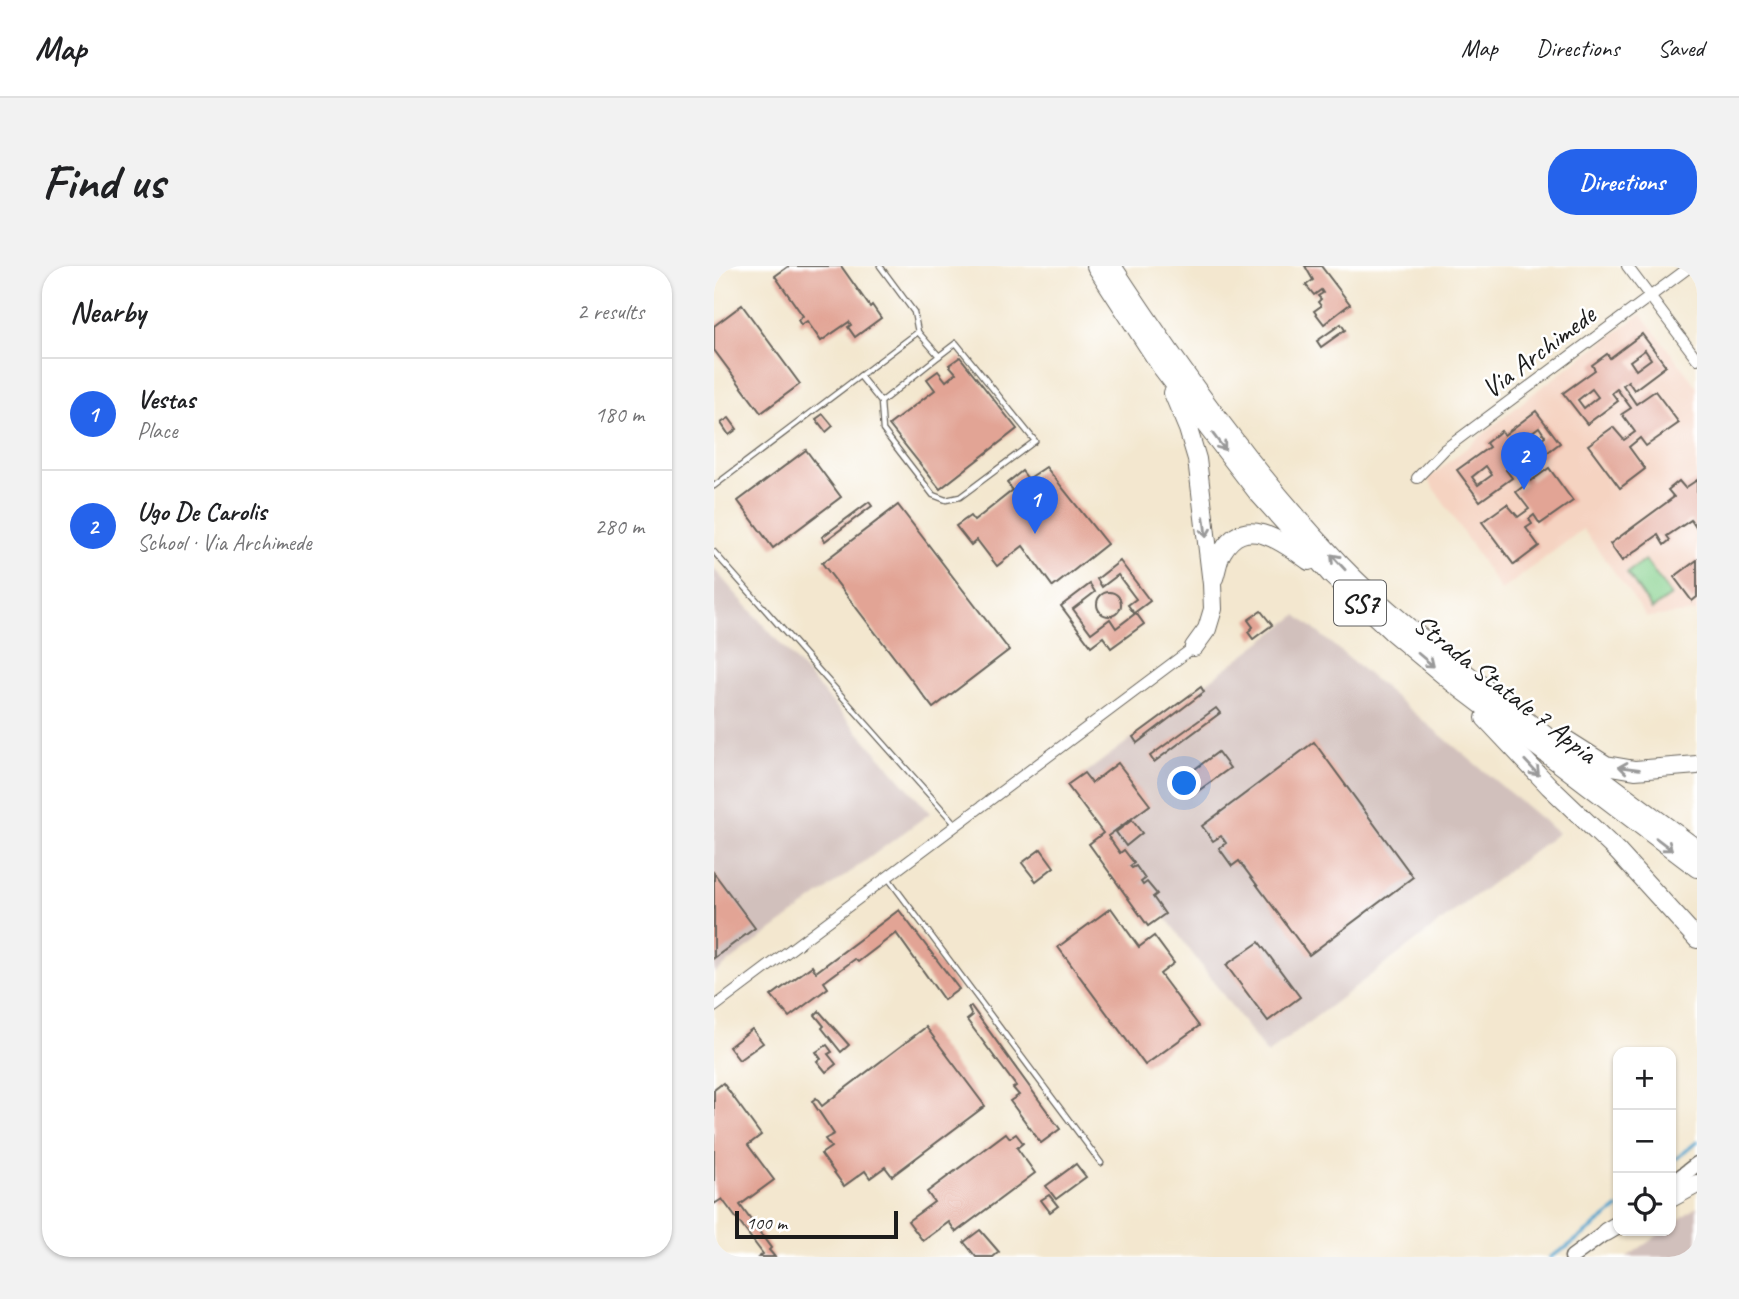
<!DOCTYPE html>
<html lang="en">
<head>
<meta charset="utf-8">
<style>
	:root { --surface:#fff; --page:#f2f2f2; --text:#202124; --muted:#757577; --line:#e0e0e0; --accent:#2563eb }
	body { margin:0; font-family:Caveat,sans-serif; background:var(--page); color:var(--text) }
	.controls { position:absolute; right:21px; bottom:21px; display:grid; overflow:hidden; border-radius:14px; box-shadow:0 2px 5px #0004 }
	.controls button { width:63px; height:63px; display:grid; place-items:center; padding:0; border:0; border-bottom:2px solid var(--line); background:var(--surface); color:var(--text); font:35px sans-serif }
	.scale { position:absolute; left:21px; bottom:18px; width:163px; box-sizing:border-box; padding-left:7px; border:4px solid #1c1c1c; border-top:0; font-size:19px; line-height:24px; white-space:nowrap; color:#1c1c1c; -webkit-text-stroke:5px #fff; paint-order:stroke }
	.you { position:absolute; left:471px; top:518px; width:24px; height:24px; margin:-18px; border:5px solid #fff; border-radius:50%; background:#1a73e8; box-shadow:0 0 0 10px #1a73e833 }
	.badge { display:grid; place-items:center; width:46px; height:46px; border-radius:50%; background:var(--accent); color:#fff; font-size:23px; font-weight:700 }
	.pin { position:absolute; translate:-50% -58px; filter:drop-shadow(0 2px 4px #0008) }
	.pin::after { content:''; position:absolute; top:37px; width:24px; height:21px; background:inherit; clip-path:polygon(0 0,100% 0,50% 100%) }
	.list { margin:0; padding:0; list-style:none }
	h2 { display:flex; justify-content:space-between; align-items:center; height:91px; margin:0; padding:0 28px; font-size:30px }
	h2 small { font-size:23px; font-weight:400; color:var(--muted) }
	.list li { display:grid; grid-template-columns:46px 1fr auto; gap:21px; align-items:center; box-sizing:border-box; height:112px; padding:0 28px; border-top:2px solid var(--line) }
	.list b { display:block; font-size:26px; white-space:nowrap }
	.list p { margin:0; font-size:23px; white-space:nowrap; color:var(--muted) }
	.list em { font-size:23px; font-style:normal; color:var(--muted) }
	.icon { flex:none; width:38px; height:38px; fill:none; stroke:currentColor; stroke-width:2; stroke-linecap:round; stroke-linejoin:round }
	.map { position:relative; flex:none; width:983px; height:991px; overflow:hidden; border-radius:28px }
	header { display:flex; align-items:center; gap:42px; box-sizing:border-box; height:98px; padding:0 35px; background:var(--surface); border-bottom:2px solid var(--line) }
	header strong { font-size:33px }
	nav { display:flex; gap:38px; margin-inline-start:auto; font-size:24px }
	.intro { display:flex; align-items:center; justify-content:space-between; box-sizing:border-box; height:168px; padding:0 42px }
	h1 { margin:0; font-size:49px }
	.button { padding:18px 32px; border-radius:28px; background:var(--accent); color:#fff; font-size:24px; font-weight:700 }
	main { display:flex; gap:42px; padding:0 42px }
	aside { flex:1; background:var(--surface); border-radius:28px; box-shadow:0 2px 5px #0004 }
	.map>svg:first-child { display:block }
	.built { fill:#f5d3c1 }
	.industrial { fill:#d1c0bc }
	.green { fill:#85d08d; stroke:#507654; stroke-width:2 }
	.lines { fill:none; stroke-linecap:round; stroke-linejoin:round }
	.stream { stroke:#51a3cc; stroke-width:3.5 }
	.building { fill:#e2a495; fill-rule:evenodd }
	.lane-casing { stroke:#67635b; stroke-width:7 }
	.street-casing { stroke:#67635b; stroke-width:12 }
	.secondary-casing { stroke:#67635b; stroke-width:17 }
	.highway-casing { stroke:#67635b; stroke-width:20 }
	.lane { stroke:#fff; stroke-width:4.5 }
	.street { stroke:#fff; stroke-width:10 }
	.secondary { stroke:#fff; stroke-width:14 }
	.highway { stroke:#fff; stroke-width:18 }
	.oneway { stroke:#999 }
	.labels { text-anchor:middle; stroke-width:5; stroke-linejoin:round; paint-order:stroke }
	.shield { fill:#fff; stroke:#606060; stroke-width:2 }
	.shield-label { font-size:26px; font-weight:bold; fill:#1c1c1c }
	.street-label { font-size:28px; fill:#1c1c1c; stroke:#fff }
</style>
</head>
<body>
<header>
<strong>Map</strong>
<nav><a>Map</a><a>Directions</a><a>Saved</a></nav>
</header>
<div class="intro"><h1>Find us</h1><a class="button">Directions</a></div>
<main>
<aside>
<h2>Nearby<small>2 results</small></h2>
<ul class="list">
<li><span class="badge">1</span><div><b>Vestas</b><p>Place</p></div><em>180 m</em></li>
<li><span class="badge">2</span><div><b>Ugo De Carolis</b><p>School · Via Archimede</p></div><em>280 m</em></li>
</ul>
</aside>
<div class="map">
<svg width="983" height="991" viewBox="0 0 983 991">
	<rect width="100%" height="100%" fill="#fff"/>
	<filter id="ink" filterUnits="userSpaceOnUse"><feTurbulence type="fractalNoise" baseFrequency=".0143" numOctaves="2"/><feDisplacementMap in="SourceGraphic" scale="14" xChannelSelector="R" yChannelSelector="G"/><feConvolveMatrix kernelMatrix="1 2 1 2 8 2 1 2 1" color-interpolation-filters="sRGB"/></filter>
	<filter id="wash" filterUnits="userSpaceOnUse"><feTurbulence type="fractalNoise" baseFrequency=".00686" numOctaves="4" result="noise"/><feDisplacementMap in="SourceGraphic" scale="28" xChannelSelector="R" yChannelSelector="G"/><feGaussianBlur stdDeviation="1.57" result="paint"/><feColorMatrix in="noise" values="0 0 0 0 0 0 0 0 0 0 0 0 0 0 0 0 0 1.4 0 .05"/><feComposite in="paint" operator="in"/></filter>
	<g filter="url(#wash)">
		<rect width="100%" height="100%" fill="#f3e7cf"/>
		<polygon class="built" points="927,48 983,121 983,346 933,351 869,263 787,325 714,213 825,123"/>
		<g class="industrial">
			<polygon points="0,303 216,547 0,707"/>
			<polygon points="583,349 844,567 553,788 354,520"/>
			<polygon points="983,940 983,991 913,991 950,965 957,965 957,960"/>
		</g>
		<polygon class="green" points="931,294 957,330 938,343 913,307"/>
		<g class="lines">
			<g class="stream">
				<polyline points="963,892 983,876"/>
				<polyline points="836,991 853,981 904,942"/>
			</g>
		</g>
		<g id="blocks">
			<g class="building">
				<polygon points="75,0 127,0 156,41 158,39 167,52 141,71 134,61 137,59 135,56 107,75 93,55 87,59 84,54 89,50 61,10"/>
				<polygon points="591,0 607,0 636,38 610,58 600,45 607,40 604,36 607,33 604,30 609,27 607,24 600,29 592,19 599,14"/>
				<polygon points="28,39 86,118 47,147 0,84 0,60"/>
				<polygon points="627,58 631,64 607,81 603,75"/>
				<path d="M928,68L952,100L920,124L914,115L909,119L922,138L941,125L965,157L932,180L926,172L915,181L931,203L906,222L874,179L899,161L910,174L921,166L908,148L917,142L903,123L898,127L904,135L873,158L849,127L881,104L878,99L893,88L896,92ZM931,84L937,93L922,104L916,95ZM878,123L884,131L870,142L864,134Z"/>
				<polygon points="246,91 303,163 226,223 175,159 221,124 213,113 224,105 232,115 242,107 235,99"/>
				<path d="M822,145L846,177L814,201L808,193L803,196L817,215L835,202L859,235L826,258L820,249L815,253L818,258L812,262L825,280L800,299L768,256L793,238L804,251L815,243L802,226L811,219L797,200L792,204L798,212L766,235L743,204L775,181L772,177L787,165L790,169ZM825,161L831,170L816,181L810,172ZM772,200L778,209L764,219L758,211Z"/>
				<polygon points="109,148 119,160 112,166 102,153"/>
				<polygon points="15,152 23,163 15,169 7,157"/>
				<polygon points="92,184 127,231 59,282 24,235"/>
				<polygon points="332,201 393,278 339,321 309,280 283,300 263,274 257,279 242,260 256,250 260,255 299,224 293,217 308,205 314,213"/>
				<polygon points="983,214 983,263 977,254 953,270 956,274 950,279 944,269 908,295 896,278 960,231 954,224 965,215 971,222"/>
				<polygon points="155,236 158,240 111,275 108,271"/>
				<polygon points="184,239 295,384 219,442 108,297"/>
				<polygon points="983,294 983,331 978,335 960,311"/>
				<polygon points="406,295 436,335 420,347 414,339 422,333 404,309 388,321 383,313"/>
				<polygon points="376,318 381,326 359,343 377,367 396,353 402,362 422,347 430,358 397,382 389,371 377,380 347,340"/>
				<circle cx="395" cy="338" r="12"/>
				<polygon points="547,345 558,359 539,373 534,366 539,361 534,354"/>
				<polygon points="487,421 490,426 423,477 419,471"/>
				<polygon points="502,442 506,447 440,496 436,490"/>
				<polygon points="600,476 699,611 595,689 525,595 518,600 505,582 512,577 507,570 499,575 488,560"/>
				<polygon points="504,486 516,502 477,530 466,514"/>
				<polygon points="404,497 436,539 394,570 406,587 410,584 420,597 416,600 418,602 422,600 431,613 427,616 429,619 433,616 443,628 439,631 451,648 434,660 375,578 389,567 353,519 370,507 378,517"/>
				<polygon points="418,554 428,567 412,580 402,566"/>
				<polygon points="327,583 340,601 322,615 308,597"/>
				<polygon points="0,607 41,662 0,692"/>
				<polygon points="397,642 425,681 440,670 460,697 446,708 485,760 431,799 344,681"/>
				<polygon points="185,644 245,723 230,734 182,667 144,696 141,693 110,716 114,722 75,751 57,730 98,700 102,706"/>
				<polygon points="545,676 586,731 554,755 512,699"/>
				<polygon points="257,740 346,863 327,877 296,835 305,829 299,822 302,820 253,754 258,750 254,742"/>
				<polygon points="105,745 135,779 127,786 108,762 110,760 101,749"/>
				<polygon points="212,761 271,840 178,910 171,901 156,912 151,905 130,920 107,888 117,881 111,873 120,868 98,835 102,832 108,840"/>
				<polygon points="38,763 49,777 25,794 15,781"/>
				<polygon points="113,779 118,786 114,788 122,798 112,806 103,795 107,793 102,786"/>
				<polygon points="9,817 47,869 34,879 60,914 26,939 57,982 55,984 61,991 45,991 49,988 8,933 0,938 0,824"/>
				<polygon points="292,867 296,872 302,868 309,877 303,882 321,907 242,966 235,956 209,975 194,955 220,936 213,926"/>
				<polygon points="362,898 372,911 342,933 332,920"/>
				<polygon points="335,929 344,940 336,946 327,934"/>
				<polygon points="266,964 285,986 279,991 262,991 250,976"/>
			</g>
		</g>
	</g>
	<g filter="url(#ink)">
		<use href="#blocks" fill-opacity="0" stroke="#67635b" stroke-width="2"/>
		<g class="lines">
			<defs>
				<g id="lane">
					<polyline points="146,110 167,136 169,164 219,229 232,234 246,231 321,175 242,77 225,90 204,66"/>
					<polyline points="167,136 225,90"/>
					<polyline points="0,220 204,66 200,46 166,0"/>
					<polyline points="0,286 242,559"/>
					<polyline points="174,612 387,897"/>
				</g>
				<g id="street">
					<polyline points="913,0 983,93"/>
					<polyline points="703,212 731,183 977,0"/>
					<polyline points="0,741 480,381"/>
				</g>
				<g id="secondary">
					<polyline points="957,918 983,898"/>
					<polyline points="858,991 899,961"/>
				</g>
				<g id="highway">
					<polyline points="382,0 448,102 543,226 617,309 677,365 738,416 983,602"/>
					<path d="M398,0C467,105 540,208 627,299C668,342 716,379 763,416C835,473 909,529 983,583"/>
					<polyline points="459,127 474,163 483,193 498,318 499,343 493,363 480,381"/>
					<path d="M500,312C503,304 504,292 509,285C532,246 571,278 595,295"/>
					<polyline points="771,452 835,520 904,586 983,673"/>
					<polyline points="851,473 892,499 921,504 983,499"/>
					<polyline points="957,932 983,918"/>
					<polyline points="892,966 904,959"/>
				</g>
			</defs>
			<use href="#lane" class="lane-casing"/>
			<use href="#street" class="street-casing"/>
			<use href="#secondary" class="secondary-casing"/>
			<use href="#highway" class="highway-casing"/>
			<use href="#lane" class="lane"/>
			<use href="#street" class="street"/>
			<use href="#secondary" class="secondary"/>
			<use href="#highway" class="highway"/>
		</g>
		<defs><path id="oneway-shaft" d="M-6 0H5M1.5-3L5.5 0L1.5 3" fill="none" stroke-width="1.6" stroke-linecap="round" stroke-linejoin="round" transform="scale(1.75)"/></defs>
		<g class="oneway">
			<use href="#oneway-shaft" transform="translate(505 176) rotate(53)"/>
			<use href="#oneway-shaft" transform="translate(491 261) rotate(83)"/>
			<use href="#oneway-shaft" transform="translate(624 296) rotate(-133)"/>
			<use href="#oneway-shaft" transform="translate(712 394) rotate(40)"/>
			<use href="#oneway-shaft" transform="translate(818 502) rotate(47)"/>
			<use href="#oneway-shaft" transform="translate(915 502) rotate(-173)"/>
			<use href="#oneway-shaft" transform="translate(950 578) rotate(37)"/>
		</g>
	</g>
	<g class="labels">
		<rect class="shield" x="620" y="314.5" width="52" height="45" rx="5"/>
		<g class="shield-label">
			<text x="646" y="346">SS7</text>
		</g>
		<g class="street-label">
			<text transform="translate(824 85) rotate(-37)" y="10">Via Archimede</text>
			<text transform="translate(792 422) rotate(38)" y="10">Strada Statale 7 Appia</text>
		</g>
	</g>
</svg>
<div class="controls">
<button>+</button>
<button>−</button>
<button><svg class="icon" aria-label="locate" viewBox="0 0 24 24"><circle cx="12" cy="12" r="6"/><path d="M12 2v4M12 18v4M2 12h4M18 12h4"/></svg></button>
</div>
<div class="scale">100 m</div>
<div class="you"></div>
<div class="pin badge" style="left:321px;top:268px">1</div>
<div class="pin badge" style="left:810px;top:224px">2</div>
</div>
</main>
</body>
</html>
